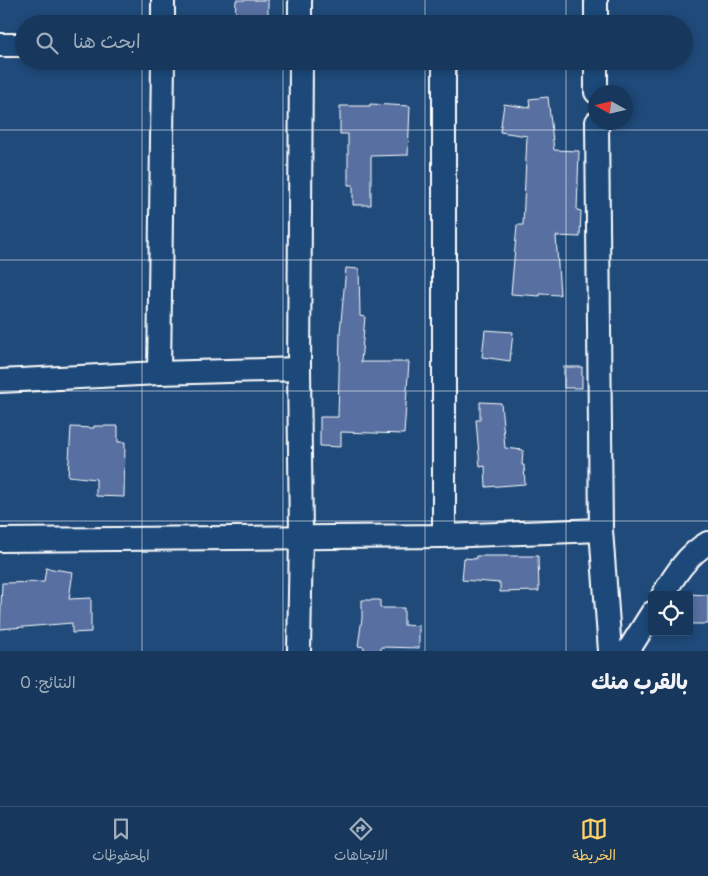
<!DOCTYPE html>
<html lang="ar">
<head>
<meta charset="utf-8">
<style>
	:root { --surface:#17385c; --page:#203f62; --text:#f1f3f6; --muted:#9eacbb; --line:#365272; --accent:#ffd166 }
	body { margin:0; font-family:Pangolin,"Playpen Sans Arabic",sans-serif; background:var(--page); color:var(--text); direction:rtl }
	.controls { position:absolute; right:15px; bottom:15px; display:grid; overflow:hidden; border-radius:5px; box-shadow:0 2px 8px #0003 }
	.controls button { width:45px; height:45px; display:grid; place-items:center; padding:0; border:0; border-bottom:1px solid var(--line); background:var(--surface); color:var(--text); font:25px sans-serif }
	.compass { position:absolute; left:588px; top:85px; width:45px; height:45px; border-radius:50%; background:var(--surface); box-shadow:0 2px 8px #0003; rotate:278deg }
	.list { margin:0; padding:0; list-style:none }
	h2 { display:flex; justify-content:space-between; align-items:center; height:65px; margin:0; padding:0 20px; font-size:21px }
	h2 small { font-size:16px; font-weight:400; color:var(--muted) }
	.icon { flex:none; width:28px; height:28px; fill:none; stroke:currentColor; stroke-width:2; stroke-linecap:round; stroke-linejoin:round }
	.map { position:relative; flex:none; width:708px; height:651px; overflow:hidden; direction:ltr }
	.search { position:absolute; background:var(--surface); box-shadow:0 2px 8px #0003; left:15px; right:15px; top:15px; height:55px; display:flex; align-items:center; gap:12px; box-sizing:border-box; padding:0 18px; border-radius:28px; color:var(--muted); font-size:19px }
	.sheet { height:155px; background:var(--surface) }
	nav { display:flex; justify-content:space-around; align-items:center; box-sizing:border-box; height:70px; border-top:1px solid var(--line); background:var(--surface); font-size:14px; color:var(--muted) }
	nav a { display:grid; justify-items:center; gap:2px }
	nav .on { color:var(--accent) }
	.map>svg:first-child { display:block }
	.building { fill:#5970a1; stroke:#fff }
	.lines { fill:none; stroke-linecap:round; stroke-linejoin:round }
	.minor-casing { stroke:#fff; stroke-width:26 }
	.minor { stroke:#1f4a7a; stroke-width:22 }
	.grid { fill:none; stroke:#fff; stroke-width:1; stroke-opacity:0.55 }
</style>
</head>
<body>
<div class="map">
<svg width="708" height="651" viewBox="0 0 708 651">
	<rect width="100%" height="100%" fill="#1f4a7a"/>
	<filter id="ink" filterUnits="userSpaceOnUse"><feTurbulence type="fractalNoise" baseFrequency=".02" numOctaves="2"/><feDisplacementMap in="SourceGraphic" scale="10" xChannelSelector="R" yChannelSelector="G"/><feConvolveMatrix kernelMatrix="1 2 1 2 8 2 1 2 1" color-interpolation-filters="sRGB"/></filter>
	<g filter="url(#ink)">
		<g class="building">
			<polygon points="236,0 268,0 268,20 235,20"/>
			<polygon points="548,97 554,150 579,151 577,210 581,211 580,237 556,236 560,295 540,294 540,296 511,294 517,225 523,225 527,136 500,132 504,104 530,108 529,99"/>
			<polygon points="370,104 410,106 408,155 371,156 371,205 353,205 353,185 348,185 348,134 340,134 340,106 370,106"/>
			<polygon points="346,268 359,269 360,316 365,317 361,362 409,362 404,434 341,432 341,447 320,446 320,417 338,417 340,332"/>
			<polygon points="485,330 513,332 510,361 482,357"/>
			<rect x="564" y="367" width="18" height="21"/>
			<polygon points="480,402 501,403 505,448 523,450 522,465 524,465 525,484 486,487 485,466 480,467 476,420 480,420"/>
			<polygon points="94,426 118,426 118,442 125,442 124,497 96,496 96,479 68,476 71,427 94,428"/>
			<polygon points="476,556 538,556 539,591 500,592 500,583 462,580 464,558 476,559"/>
			<polygon points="46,568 73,572 69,599 91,598 91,632 72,633 72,623 0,629 2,583 44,582"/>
			<polygon points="689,594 708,595 708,624 689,624"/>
			<polygon points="362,600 380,600 380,608 404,608 404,625 419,626 419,648 381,647 381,651 364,651 364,647 358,646 362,618"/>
		</g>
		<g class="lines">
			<defs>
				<g id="minor">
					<polyline points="300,0 300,24"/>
					<polyline points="163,24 163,0"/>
					<polyline points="596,24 596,0"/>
					<polyline points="0,45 24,45"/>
					<polyline points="596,61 596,92"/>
					<polyline points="597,122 601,530 610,651"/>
					<polyline points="159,373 163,61"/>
					<polyline points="0,381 159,373 299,369"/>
					<polyline points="444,536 444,61"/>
					<polyline points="0,540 444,536 601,530"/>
					<path d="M663,595C674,576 688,554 708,543"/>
					<polyline points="299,651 301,536 299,369 301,61"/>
					<polyline points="628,651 652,613"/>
				</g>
			</defs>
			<use href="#minor" class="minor-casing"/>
			<use href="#minor" class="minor"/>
		</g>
	</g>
	<path class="grid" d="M142,0V24M283,0V24M425,0V24M566,0V24M142,61V651M283,61V651M425,61V651M566,61V651M0,130H708M0,260H708M0,391H708M0,521H708"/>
</svg>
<div class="controls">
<button><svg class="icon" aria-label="locate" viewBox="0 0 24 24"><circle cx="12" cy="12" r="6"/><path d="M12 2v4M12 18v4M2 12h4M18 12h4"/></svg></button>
</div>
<svg class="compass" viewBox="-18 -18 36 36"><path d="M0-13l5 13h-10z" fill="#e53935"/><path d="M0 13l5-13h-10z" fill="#9eacbb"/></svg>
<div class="search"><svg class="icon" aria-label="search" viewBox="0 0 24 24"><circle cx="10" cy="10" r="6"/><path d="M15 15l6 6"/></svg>ابحث هنا</div>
</div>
<section class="sheet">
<h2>بالقرب منك<small>النتائج: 0</small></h2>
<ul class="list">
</ul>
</section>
<nav>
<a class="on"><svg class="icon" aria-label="map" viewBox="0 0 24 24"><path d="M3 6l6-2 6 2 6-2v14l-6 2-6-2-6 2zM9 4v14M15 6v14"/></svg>الخريطة</a>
<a><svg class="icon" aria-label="directions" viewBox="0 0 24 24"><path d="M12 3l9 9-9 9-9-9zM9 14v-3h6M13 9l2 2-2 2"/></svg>الاتجاهات</a>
<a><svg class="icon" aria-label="saved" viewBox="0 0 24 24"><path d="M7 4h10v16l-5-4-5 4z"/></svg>المحفوظات</a>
</nav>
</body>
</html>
